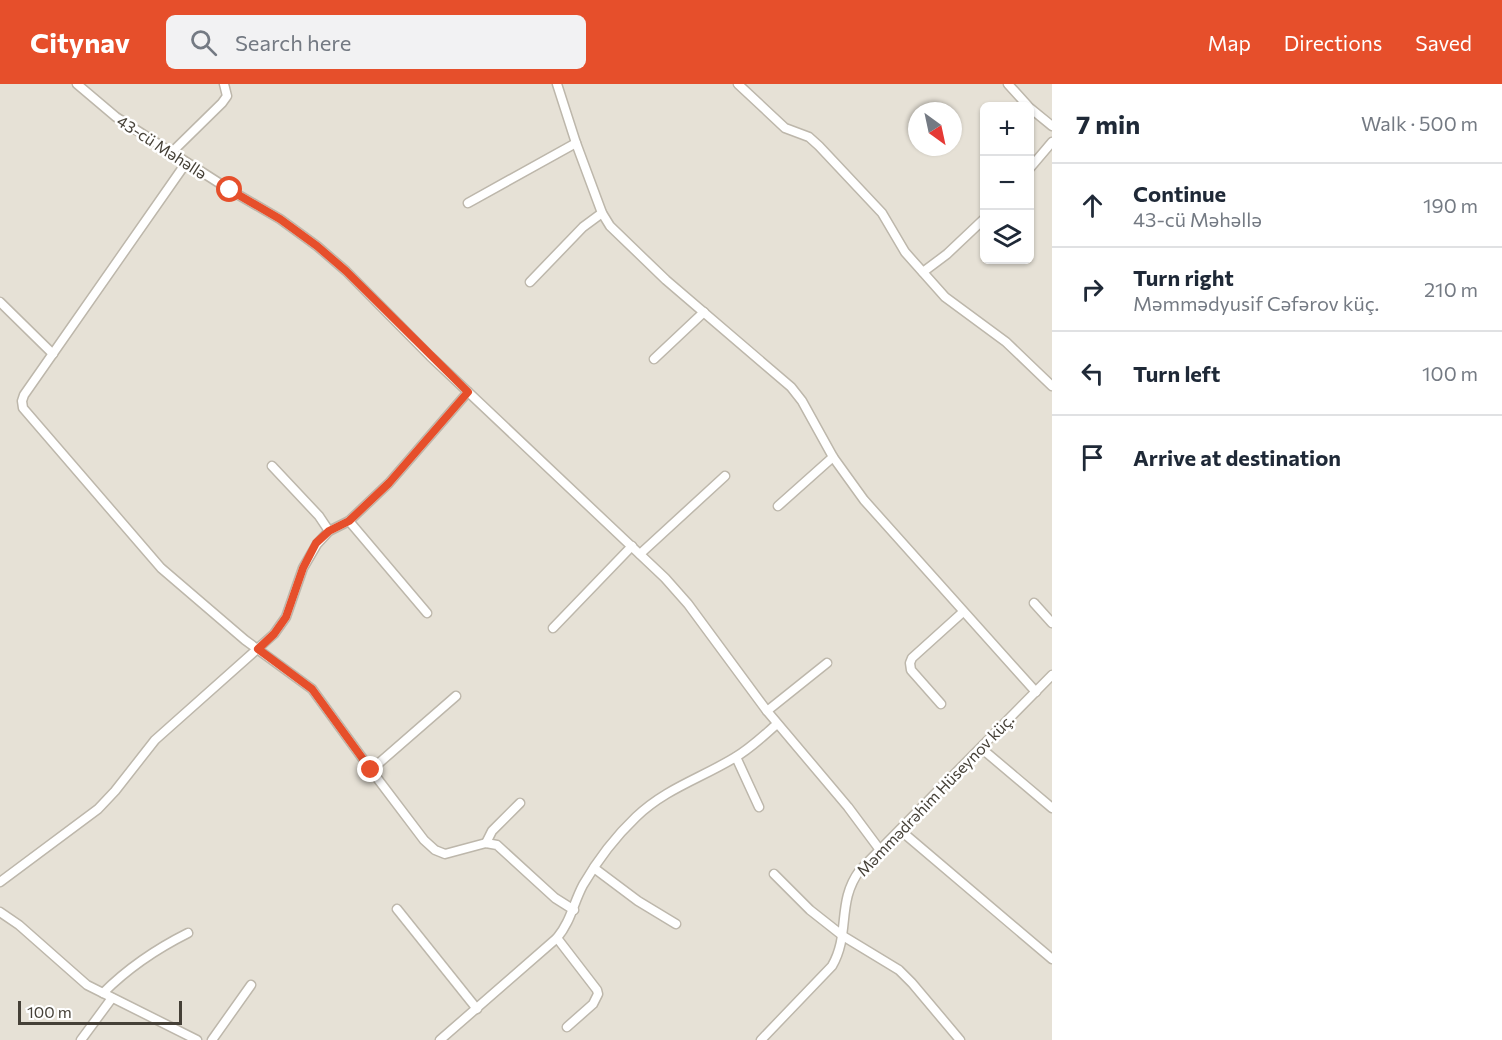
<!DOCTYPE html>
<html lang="en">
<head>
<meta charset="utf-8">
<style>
	:root { --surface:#fff; --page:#f2f2f3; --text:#1f2937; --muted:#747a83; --line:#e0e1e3; --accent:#e64f2b }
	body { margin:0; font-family:Commissioner,sans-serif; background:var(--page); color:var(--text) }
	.controls { position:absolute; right:18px; top:18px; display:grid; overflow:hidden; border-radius:9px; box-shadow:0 2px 4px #0004 }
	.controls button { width:54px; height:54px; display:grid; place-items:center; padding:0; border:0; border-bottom:2px solid var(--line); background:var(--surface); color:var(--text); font:30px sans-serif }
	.compass { position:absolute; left:908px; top:18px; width:54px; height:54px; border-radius:50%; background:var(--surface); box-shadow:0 2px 4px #0004; rotate:147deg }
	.scale { position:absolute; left:18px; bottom:15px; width:164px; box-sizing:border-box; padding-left:6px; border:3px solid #454037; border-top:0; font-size:16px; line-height:21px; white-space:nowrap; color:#454037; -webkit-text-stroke:4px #fff; paint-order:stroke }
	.stop { position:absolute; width:18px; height:18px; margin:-14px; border:4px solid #e64f2b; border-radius:50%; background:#fff }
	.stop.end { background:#e64f2b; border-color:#fff; box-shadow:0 2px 6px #0008 }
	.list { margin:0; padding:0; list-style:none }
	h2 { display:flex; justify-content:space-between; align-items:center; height:78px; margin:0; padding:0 24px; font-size:26px }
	h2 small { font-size:20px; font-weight:400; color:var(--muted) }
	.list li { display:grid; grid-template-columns:39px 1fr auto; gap:18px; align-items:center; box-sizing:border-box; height:84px; padding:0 24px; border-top:2px solid var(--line) }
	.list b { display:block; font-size:22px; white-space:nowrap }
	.list p { margin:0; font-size:20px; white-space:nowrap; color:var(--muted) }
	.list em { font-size:20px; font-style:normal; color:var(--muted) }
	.icon { flex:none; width:33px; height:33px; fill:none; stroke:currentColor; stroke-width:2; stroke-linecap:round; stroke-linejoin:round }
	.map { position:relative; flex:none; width:1052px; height:956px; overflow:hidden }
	header { display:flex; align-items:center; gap:36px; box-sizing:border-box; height:84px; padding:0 30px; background:var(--accent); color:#fff }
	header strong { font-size:28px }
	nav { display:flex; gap:33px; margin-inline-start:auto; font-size:21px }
	.search { width:420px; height:54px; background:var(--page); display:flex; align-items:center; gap:15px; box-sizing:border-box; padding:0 21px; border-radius:9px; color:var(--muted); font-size:22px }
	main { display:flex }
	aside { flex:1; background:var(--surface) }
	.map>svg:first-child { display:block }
	.residential { fill:#e6e1d6; fill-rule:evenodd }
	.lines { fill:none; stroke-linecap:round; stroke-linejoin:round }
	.minor-casing { stroke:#bdb7ab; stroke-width:11 }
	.minor { stroke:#fff; stroke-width:8 }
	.route { stroke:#e64f2b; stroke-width:8 }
	.labels { text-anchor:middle; stroke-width:5; stroke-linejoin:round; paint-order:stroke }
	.street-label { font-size:16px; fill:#454037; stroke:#fff }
</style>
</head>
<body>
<header>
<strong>Citynav</strong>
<div class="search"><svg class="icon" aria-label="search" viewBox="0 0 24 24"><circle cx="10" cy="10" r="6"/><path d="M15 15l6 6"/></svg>Search here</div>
<nav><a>Map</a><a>Directions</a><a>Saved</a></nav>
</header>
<main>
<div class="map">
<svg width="1052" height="956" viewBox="0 0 1052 956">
	<rect width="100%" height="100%" fill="#f2efe8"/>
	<path class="residential" d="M0,0H1052V956H0ZM984,22H1030V176H984ZM917,27H953V63H917Z"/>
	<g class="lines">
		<defs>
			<g id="minor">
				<polyline points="77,0 116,33 230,106 280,135 317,162 346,187 430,272 665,494 688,520 767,627 848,723 880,766"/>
				<polyline points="557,0 576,59 602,129 610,142 666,196 791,303 802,317 833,373 864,416 1036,608"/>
				<polyline points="738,0 785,44 809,53 819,62 882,129 905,168 945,213 1006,258 1052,302"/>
				<polyline points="1008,0 1028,22"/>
				<polyline points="1030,24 1052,42"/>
				<polyline points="171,69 222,19 227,12 224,0"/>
				<polyline points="186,79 24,311 22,317 23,324 161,484 245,556 312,605 371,686 424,756 435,766 445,770 486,759 497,761 555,814 574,826"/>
				<polyline points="1030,84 1052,58"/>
				<polyline points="468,119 576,59"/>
				<polyline points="923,188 947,170 984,135"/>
				<polyline points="530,198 583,143 602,129"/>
				<polyline points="0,218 53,270"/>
				<polyline points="654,275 704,228"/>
				<polyline points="272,382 319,432 329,447"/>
				<polyline points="778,422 833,373"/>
				<polyline points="349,437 427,529"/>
				<polyline points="640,470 725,392"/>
				<polyline points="1034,519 1052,539"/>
				<polyline points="553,544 632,462"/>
				<polyline points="941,620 911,586 910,579 912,574 963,528"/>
				<polyline points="767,627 827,579"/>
				<polyline points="981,664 1052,724"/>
				<polyline points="736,673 759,723"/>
				<polyline points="371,686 456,612"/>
				<polyline points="900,746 1052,875"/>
				<polyline points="486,759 492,747 520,719"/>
				<polyline points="594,784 638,817 676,840"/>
				<polyline points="774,790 810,826 843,852 899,886 912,899 960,956"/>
				<polyline points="0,798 98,725 115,707 155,656 274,550 286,533 303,484 317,460 329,447 349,437 389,399 468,308"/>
				<polyline points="397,825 477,925"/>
				<polyline points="0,828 19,841 87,901 197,956"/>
				<polyline points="557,854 597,906 598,910 593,920 567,943"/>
				<path d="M103,909C128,884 156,865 188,849"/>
				<polyline points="81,956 112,914"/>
				<polyline points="212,956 251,901"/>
				<path d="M440,956L557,854C571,837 573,820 583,801C597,777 616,752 636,733C665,705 701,694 734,674C750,665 763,652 777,640"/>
				<path d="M761,956L832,882C851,849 836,818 860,786L1052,591"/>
			</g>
		</defs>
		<use href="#minor" class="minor-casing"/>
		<use href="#minor" class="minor"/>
	</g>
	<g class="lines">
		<polyline class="route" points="230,106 280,135 317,162 346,187 468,308 389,399 349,437 329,447 316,459 303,484 286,533 274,550 258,565 312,605 371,686"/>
	</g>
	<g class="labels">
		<g class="street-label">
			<text transform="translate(162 63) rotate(33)" y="6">43-cü Məhəllə</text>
			<text transform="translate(935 711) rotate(-46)" y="6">Məmmədrəhim Hüseynov küç.</text>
		</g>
	</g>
</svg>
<div class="controls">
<button>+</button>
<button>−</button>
<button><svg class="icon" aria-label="layers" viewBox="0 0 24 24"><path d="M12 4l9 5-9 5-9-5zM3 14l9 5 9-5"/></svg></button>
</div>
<svg class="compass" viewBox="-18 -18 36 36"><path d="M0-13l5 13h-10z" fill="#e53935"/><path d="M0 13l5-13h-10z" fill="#747a83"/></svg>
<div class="scale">100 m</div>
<div class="stop" style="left:230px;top:106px"></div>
<div class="stop end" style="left:371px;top:686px"></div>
</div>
<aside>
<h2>7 min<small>Walk · 500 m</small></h2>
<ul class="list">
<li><svg class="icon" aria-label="ahead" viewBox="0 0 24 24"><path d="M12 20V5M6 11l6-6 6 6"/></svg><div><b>Continue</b><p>43-cü Məhəllə</p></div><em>190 m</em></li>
<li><svg class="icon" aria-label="right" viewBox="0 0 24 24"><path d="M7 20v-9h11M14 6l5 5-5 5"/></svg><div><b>Turn right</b><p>Məmmədyusif Cəfərov küç.</p></div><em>210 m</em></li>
<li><svg class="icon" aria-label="left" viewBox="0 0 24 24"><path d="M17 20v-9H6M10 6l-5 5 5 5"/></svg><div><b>Turn left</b></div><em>100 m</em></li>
<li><svg class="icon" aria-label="arrive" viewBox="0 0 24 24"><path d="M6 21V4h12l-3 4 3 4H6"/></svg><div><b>Arrive at destination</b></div></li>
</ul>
</aside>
</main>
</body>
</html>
